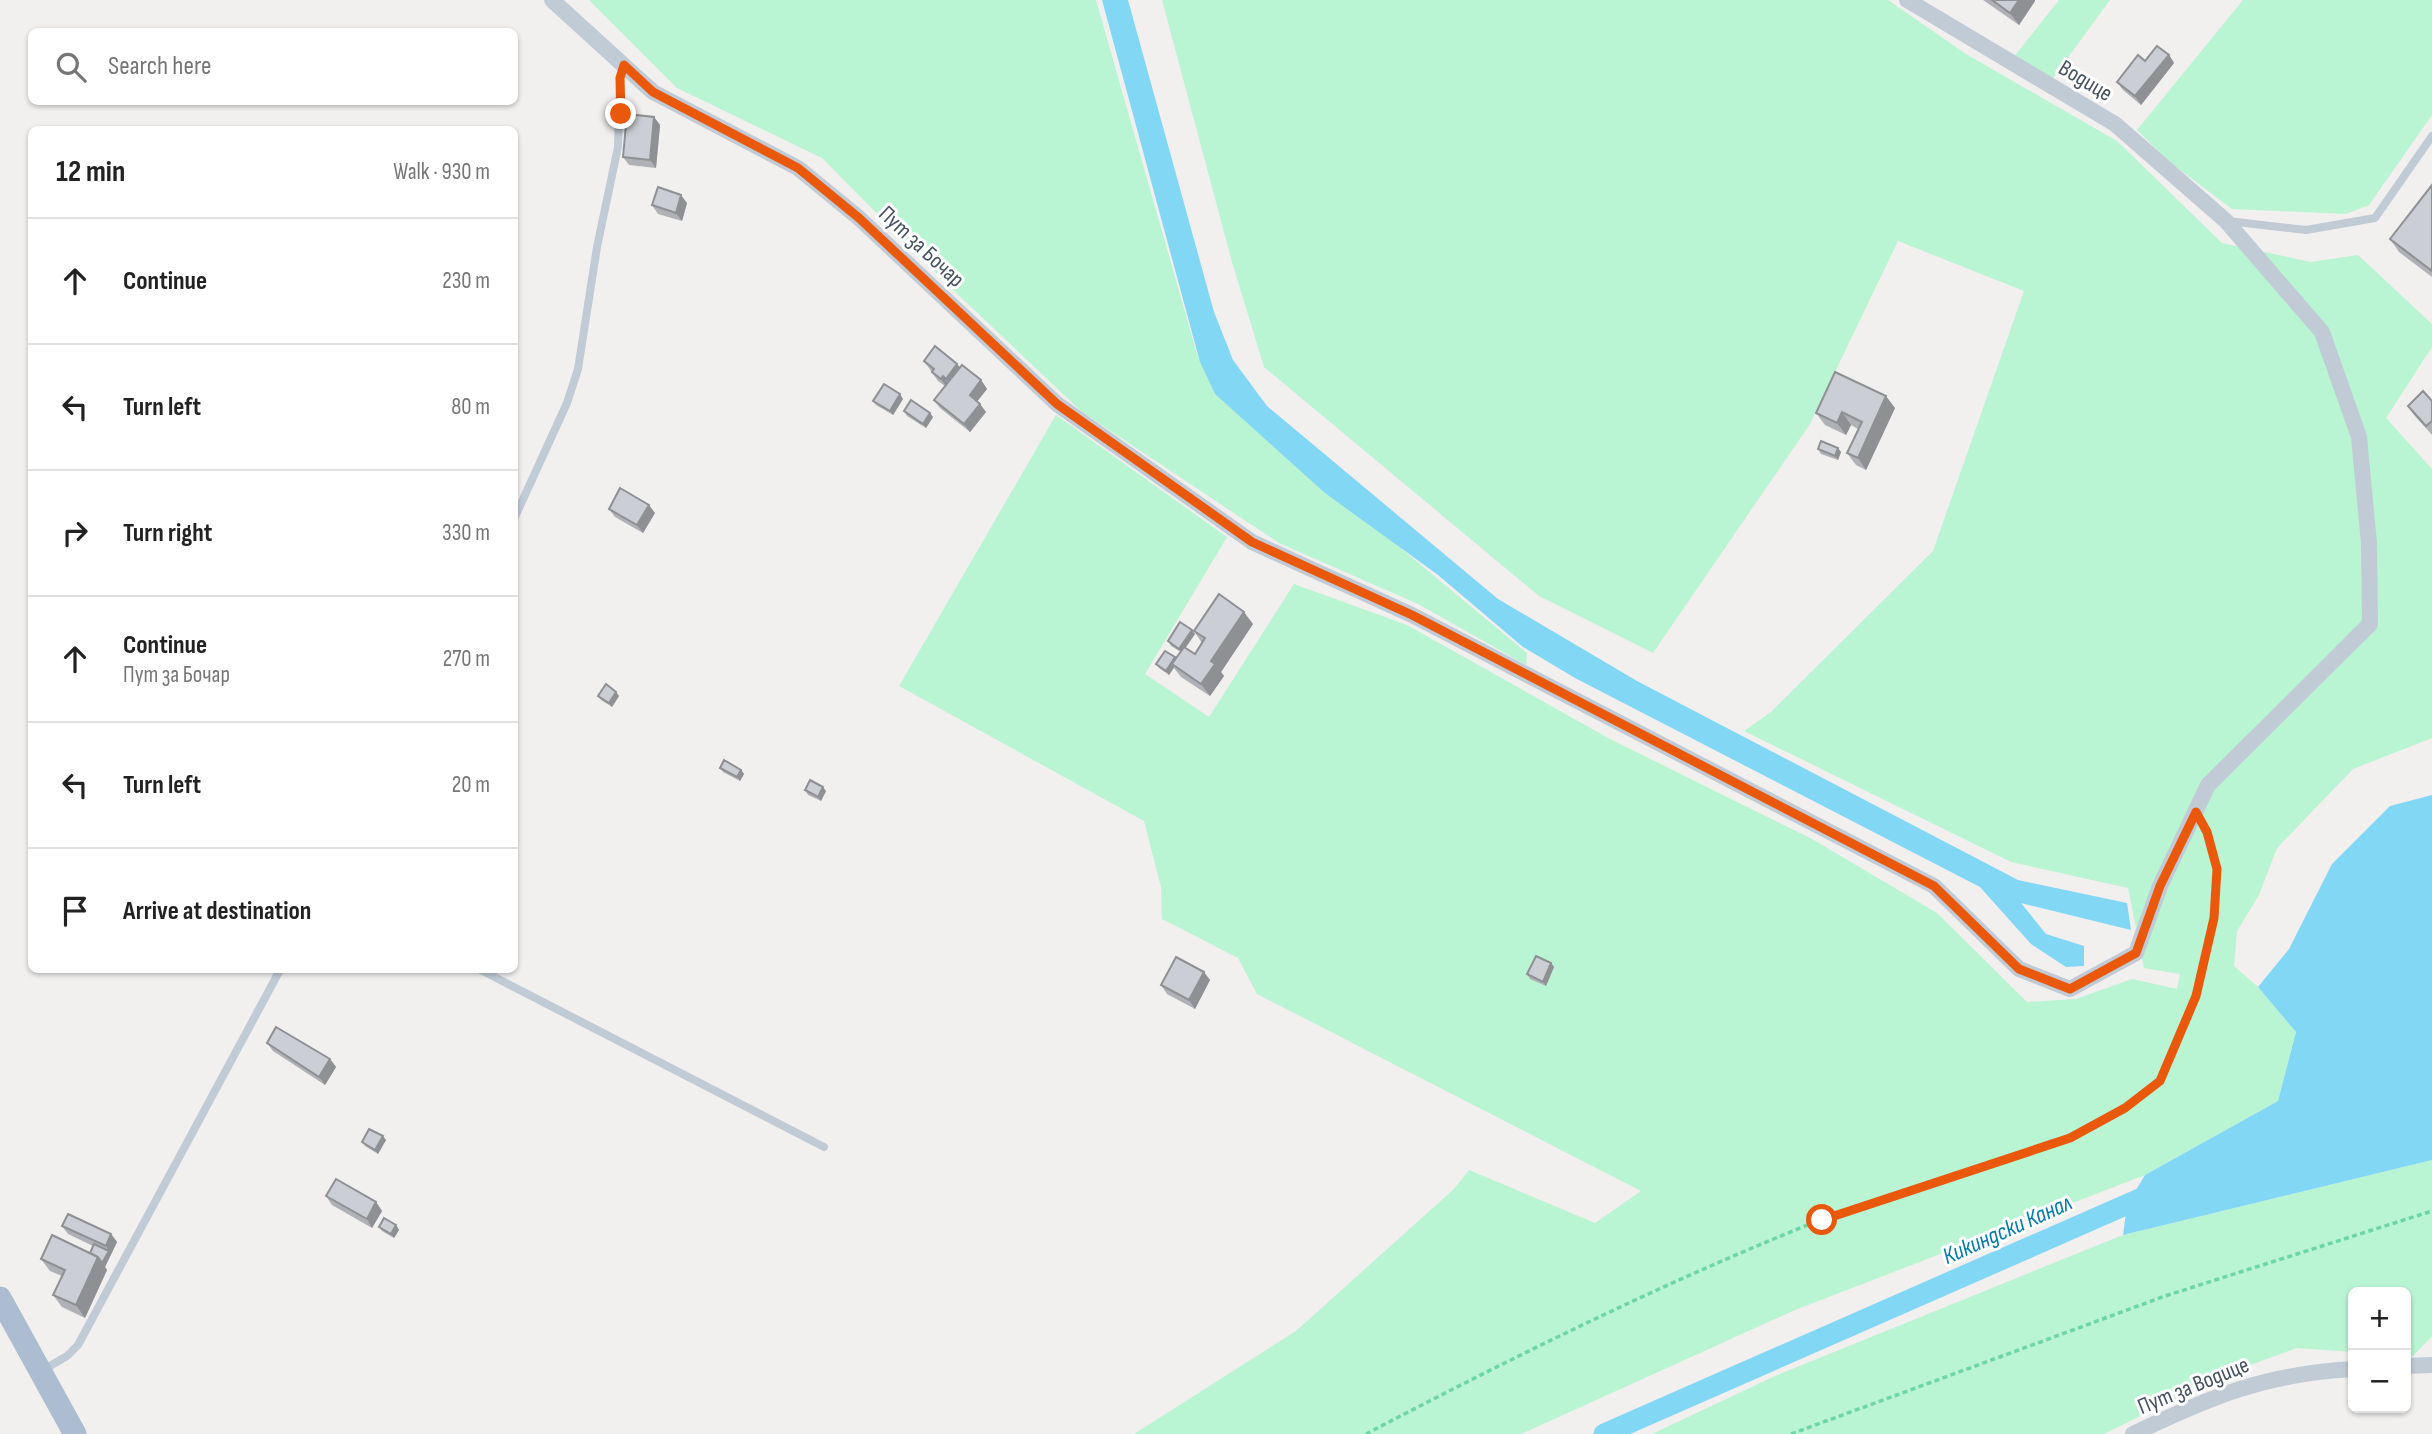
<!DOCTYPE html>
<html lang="en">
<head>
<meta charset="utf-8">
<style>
	:root { --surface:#fff; --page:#f2f2f2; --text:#222; --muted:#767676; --line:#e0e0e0 }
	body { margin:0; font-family:"Sofia Sans Condensed",sans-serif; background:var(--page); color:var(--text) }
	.controls { position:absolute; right:21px; bottom:21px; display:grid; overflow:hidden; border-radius:10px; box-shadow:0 2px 5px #0004 }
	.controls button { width:63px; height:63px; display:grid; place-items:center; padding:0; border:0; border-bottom:2px solid var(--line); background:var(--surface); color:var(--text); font:35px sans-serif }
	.stop { position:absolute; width:21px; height:21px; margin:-16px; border:5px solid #ea580c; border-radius:50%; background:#fff }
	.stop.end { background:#ea580c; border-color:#fff; box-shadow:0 2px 7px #0008 }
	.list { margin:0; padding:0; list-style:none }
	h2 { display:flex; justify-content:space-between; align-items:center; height:91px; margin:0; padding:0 28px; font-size:30px }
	h2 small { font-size:23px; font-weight:400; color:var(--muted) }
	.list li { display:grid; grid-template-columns:46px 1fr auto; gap:21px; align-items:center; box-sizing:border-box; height:126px; padding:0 28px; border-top:2px solid var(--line) }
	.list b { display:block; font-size:26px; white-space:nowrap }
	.list p { margin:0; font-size:23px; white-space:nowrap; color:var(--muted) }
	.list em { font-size:23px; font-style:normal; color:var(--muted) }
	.icon { flex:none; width:38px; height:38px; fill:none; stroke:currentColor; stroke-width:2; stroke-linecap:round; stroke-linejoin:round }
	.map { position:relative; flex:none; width:2432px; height:1434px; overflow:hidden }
	.search { position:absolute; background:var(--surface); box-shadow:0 2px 5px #0004; left:28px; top:28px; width:490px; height:77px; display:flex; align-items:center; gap:18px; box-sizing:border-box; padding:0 24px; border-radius:10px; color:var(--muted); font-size:26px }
	.panel { position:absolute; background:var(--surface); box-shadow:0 2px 5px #0004; left:28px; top:126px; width:490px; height:847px; border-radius:10px }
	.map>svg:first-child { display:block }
	.green { fill:#b9f4d3 }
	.water { fill:#82d7f5 }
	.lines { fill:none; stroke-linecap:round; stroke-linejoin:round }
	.canal { stroke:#82d7f5; stroke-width:21 }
	.path { stroke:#6ed5a8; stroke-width:3.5; stroke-dasharray:5 3.5; stroke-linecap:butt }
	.lane { stroke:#c1cbd6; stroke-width:8 }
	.street { stroke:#c1cbd6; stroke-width:16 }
	.primary { stroke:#acbdd1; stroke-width:23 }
	.wall { fill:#afb1b6 }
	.shaded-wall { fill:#8e9094 }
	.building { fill:#cbced4; stroke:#8e9094; stroke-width:2 }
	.route { stroke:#ea580c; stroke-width:9 }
	.labels { text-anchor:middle; stroke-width:6; stroke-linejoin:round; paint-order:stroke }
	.street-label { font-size:23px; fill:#45515f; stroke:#fff }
	.water-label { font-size:24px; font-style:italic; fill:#027ba6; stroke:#fff }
</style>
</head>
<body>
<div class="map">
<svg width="2432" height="1434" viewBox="0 0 2432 1434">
	<rect width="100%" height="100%" fill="#f2efef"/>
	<g class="green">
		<polygon points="589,0 1096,0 1197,354 1215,394 1527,653 1526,665 1418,604 1279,543 1082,412 949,286 822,158 677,88"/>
		<polygon points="1162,0 1888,0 1966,54 2117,141 2222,243 2311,262 2358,255 2432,324 2432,347 2386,418 2432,469 2432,738 2353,769 2277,848 2259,895 2237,931 2234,966 2258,987 2296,1032 2278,1101 2145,1175 1795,1310 1521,1434 1134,1434 1296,1331 1454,1189 1469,1170 1595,1223 1641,1191 1257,994 1238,958 1162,919 1161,887 1144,821 899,686 1056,415 1227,537 1145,674 1209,717 1294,584 1407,625 1610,739 1812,839 1937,913 2027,1002 2076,999 2132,979 2177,989 2180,974 2144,968 2128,888 2011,862 1744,731 1771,712 1933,551 2024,291 1898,241 1810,424 1653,653 1539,596 1264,367 1232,262"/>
		<polygon points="2059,0 2110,0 2053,78 2013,58"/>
		<polygon points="2243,0 2432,0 2432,115 2369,205 2346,214 2232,209 2167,160 2137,130"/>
		<polygon points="2432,1160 2432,1336 2413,1356 2406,1355 2406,1292 2353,1292 2353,1352 2297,1348 2223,1375 2104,1434 1652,1434 1775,1376 2123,1235"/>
	</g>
	<g class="water">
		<polygon points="1102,0 1128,0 1214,312 1233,360 1267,406 1498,599 1637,681 2018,880 2127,903 2131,930 2021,903 2046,934 2084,946 2084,966 2066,967 2031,944 1980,887 1575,678 1523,647 1438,575 1325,493 1215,394 1200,362"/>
		<polygon points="2432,795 2432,1160 2123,1235 2127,1205 2145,1175 2278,1101 2296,1032 2258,987 2289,949 2332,864 2390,806"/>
	</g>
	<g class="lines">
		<polyline class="canal" points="1604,1434 2153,1193"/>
		<g class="path">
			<path d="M1366,1434C1515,1356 1665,1282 1820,1220C1928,1178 2068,1160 2156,1084C2166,1075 2171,1055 2176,1043C2201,984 2234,891 2205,828"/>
			<polyline points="1791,1434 2165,1296 2432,1211"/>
		</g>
		<g class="lane">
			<polyline points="2228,221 2306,230 2375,218 2432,136"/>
			<polyline points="514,519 567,403 578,369 597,247 618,147 620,78 624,65"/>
			<polyline points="481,970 824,1147"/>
			<polyline points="43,1370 67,1356 78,1345 280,970"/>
		</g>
		<g class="street">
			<polyline points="552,0 653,92 798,168 859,218 1057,404 1252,542 1412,615 1934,886 2019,969 2070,989 2136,953 2160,886 2208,785 2370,624 2369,543 2359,437 2322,332 2226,221 2115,124 1907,0"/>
			<polyline points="2406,1366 2432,1365"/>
			<path d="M2133,1434C2212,1396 2265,1374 2353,1369"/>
		</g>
		<polyline class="primary" points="0,1298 75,1434"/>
	</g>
	<g class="wall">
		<polygon points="1983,0 2035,0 2035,1 2019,25"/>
		<polygon points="2169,55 2174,63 2141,105 2123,90 2117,82 2145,61"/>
		<polygon points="654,117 660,125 656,168 629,165 623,157"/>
		<polygon points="2432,185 2432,277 2399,252 2390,239"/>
		<polygon points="687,203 682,221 658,214 652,205"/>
		<polygon points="924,361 957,364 960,367 981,380 987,389 977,401 986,412 970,432 940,408 934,400 945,386 938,381"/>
		<polygon points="903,399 893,415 876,405 873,401"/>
		<polygon points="2432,401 2432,435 2414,415 2408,406"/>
		<polygon points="1895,408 1866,470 1856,465 1847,453 1858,429 1851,425 1846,435 1825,425 1816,413"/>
		<polygon points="904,411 933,417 926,428 907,416"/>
		<polygon points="1818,449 1841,452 1838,460 1821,454"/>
		<polygon points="609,509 655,513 643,533 615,517"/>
		<polygon points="1253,624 1221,672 1224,676 1210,696 1181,677 1174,668 1169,675 1159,668 1156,664 1176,659 1181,652 1171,646 1168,641 1195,634 1185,648 1195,654 1202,643 1194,631"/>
		<polygon points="616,692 619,696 612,707 601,700 598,696"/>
		<polygon points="720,768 741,770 744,774 740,781 723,772"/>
		<polygon points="805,790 826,791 821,801 808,795"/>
		<polygon points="1551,963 1554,967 1546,986 1530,979 1527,974"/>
		<polygon points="1210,980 1195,1009 1167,994 1161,985"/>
		<polygon points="267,1043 330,1059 336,1067 325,1085 273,1051"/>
		<polygon points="386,1140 378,1154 365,1146 362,1142"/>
		<polygon points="326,1196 376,1202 382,1211 372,1228 332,1205"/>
		<polygon points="396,1225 399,1230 394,1238 382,1231 379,1227"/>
		<polygon points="62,1226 111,1234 117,1242 105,1267 107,1270 85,1318 62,1307 53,1295 62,1276 50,1271 41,1259 90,1253 93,1246 68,1234"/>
	</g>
	<g class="shaded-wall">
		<polygon points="2019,0 2035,0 2035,1 2019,25 2010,13"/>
		<polygon points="2169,55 2174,63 2141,105 2135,96"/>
		<polygon points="654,117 660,125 656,168 650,160"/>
		<polygon points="681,195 687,203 682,221 676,213"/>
		<polygon points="957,364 963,372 952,387 946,379"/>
		<polygon points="943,376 949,385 947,388 941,379"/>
		<polygon points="981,380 987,389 976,403 970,395"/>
		<polygon points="900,394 903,399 893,415 890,411"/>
		<polygon points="1886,396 1895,408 1866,470 1858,458"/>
		<polygon points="980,404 986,412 970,432 964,424"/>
		<polygon points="1842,412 1851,425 1846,435 1837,423"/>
		<polygon points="930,413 933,417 926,428 923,424"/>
		<polygon points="1838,448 1841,452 1838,460 1835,456"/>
		<polygon points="649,505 655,513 643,533 637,525"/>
		<polygon points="1244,612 1253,624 1221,672 1224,676 1210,696 1201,684 1211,661"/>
		<polygon points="1192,630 1195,634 1182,653 1179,649"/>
		<polygon points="1175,657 1178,662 1172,664 1174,667 1169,675 1166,671"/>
		<polygon points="616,692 619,696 612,707 609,703"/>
		<polygon points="741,770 744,774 740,781 737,777"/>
		<polygon points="823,787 826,791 821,801 818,797"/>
		<polygon points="1551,963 1554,967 1546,986 1543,982"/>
		<polygon points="1204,972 1210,980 1195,1009 1189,1000"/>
		<polygon points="330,1059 336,1067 325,1085 319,1077"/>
		<polygon points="383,1136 386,1140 378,1154 375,1150"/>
		<polygon points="376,1202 382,1211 372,1228 367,1219"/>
		<polygon points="396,1225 399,1230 394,1238 391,1234"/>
		<polygon points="111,1234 117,1242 105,1267 107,1270 85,1318 76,1305 98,1257 109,1251 106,1246"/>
	</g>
	<g class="building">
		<polygon points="1992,0 2019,0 2010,13"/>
		<polygon points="2157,46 2169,55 2135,96 2117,82 2138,55 2145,61"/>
		<polygon points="627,114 654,117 650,160 623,157"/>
		<polygon points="2432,185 2432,271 2390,239"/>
		<polygon points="658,187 681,195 676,213 652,205"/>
		<polygon points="935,346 957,364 946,379 943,376 941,379 932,372 934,369 924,361"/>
		<polygon points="962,365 981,380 970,395 980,404 964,424 934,400"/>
		<polygon points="1835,372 1886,396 1858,458 1847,453 1862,422 1842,412 1837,423 1816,413"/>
		<polygon points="884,384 900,394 890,411 873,401"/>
		<polygon points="2423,391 2432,401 2432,421 2426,426 2408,406"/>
		<polygon points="911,400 930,413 923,424 904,411"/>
		<polygon points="1821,441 1838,448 1835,456 1818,449"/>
		<polygon points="620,488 649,505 637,525 609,509"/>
		<polygon points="1219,594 1244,612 1211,661 1215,664 1201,684 1172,664 1184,647 1195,654 1205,638 1194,631"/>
		<polygon points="1180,622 1192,630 1179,649 1168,641"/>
		<polygon points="1165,651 1175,657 1166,671 1156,664"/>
		<polygon points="606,684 616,692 609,703 598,696"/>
		<polygon points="724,760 741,770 737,777 720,768"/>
		<polygon points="810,780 823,787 818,797 805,790"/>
		<polygon points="1536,956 1551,963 1543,982 1527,974"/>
		<polygon points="1176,957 1204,972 1189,1000 1161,985"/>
		<polygon points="276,1027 330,1059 319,1077 267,1043"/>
		<polygon points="369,1129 383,1136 375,1150 362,1142"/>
		<polygon points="336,1179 376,1202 367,1219 326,1196"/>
		<polygon points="68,1214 111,1234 106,1246 62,1226"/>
		<polygon points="384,1218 396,1225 391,1234 379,1227"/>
		<polygon points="52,1235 98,1257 76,1305 53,1295 65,1270 41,1259"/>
		<polygon points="94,1244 109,1251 102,1263 98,1257 90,1253"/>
	</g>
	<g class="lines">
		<polyline class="route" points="621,114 620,78 624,65 653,92 798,168 859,218 1057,404 1252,542 1412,615 1934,886 2019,969 2070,989 2136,953 2160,886 2196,812 2207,832 2217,869 2214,918 2196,996 2160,1081 2125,1108 2070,1138 1822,1220"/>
	</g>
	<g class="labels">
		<g class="street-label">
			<text transform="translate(2086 80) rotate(31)" y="8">Водице</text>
			<text transform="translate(922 246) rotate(43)" y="8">Пут за Бочар</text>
			<text transform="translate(2193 1385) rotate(-22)" y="8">Пут за Водице</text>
		</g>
		<g class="water-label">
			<text transform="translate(2007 1229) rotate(-24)" y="8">Кикиндски Канал</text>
		</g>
	</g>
</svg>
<div class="controls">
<button>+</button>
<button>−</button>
</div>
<div class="stop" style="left:1822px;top:1220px"></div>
<div class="stop end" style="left:621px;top:114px"></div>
<div class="search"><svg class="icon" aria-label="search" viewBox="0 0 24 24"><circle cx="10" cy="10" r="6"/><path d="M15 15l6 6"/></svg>Search here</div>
<section class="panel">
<h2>12 min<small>Walk · 930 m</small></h2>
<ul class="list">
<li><svg class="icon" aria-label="ahead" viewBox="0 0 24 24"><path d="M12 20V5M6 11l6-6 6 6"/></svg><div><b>Continue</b></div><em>230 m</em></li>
<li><svg class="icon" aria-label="left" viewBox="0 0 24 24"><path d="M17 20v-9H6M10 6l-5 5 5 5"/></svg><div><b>Turn left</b></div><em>80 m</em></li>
<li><svg class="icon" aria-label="right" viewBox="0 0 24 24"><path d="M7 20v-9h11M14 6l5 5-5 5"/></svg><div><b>Turn right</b></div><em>330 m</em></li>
<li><svg class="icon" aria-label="ahead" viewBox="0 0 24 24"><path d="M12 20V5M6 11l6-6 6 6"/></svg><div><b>Continue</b><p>Пут за Бочар</p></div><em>270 m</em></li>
<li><svg class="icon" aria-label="left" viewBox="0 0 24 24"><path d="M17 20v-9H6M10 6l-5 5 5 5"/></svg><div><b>Turn left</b></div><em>20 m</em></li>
<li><svg class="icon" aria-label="arrive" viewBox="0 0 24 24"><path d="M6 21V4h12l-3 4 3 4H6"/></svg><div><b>Arrive at destination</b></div></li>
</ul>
</section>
</div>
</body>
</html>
